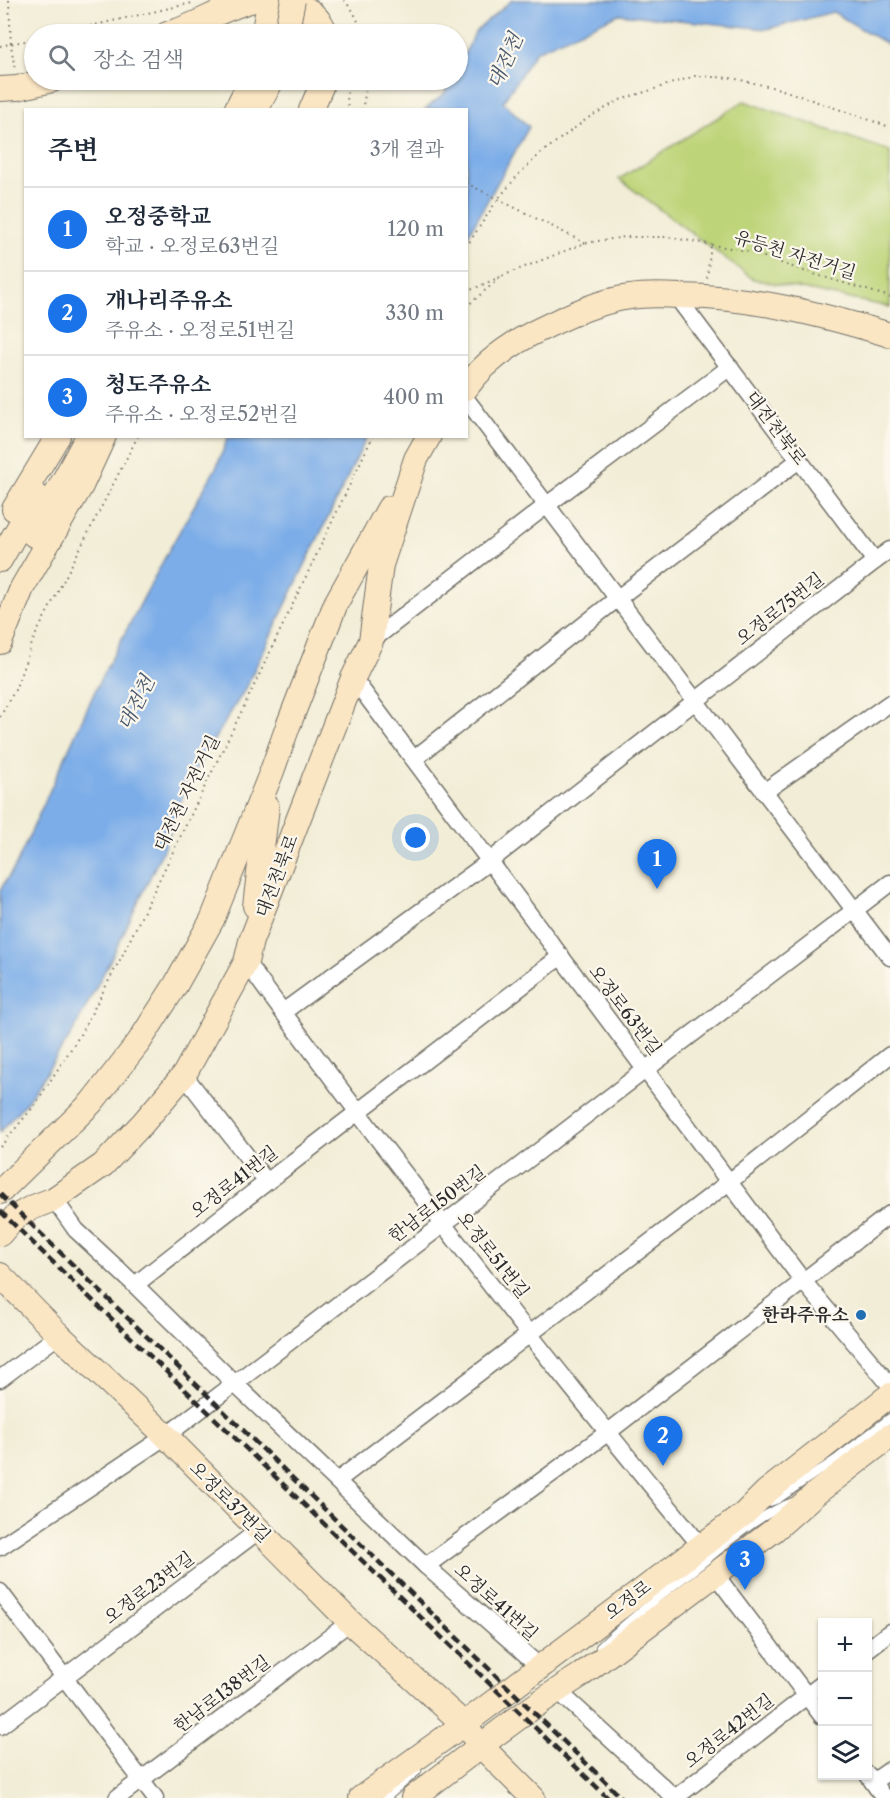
<!DOCTYPE html>
<html lang="ko">
<head>
<meta charset="utf-8">
<style>
	:root { --surface:#fff; --page:#f6f6f7; --text:#1f2937; --muted:#747a83; --line:#e0e1e3; --accent:#1a73e8 }
	body { margin:0; font-family:"Libre Caslon Text","Noto Serif KR",serif; background:var(--page); color:var(--text) }
	.controls { position:absolute; right:18px; bottom:18px; display:grid; overflow:hidden; border-radius:0px; box-shadow:0 2px 4px #0004 }
	.controls button { width:54px; height:54px; display:grid; place-items:center; padding:0; border:0; border-bottom:2px solid var(--line); background:var(--surface); color:var(--text); font:30px sans-serif }
	.you { position:absolute; left:416px; top:838px; width:21px; height:21px; margin:-15px; border:4px solid #fff; border-radius:50%; background:#1a73e8; box-shadow:0 0 0 9px #1a73e833 }
	.badge { display:grid; place-items:center; width:39px; height:39px; border-radius:50%; background:var(--accent); color:#fff; font-size:20px; font-weight:700 }
	.pin { position:absolute; translate:-50% -50px; filter:drop-shadow(0 2px 3px #0008) }
	.pin::after { content:''; position:absolute; top:32px; width:21px; height:18px; background:inherit; clip-path:polygon(0 0,100% 0,50% 100%) }
	.list { margin:0; padding:0; list-style:none }
	h2 { display:flex; justify-content:space-between; align-items:center; height:78px; margin:0; padding:0 24px; font-size:26px }
	h2 small { font-size:20px; font-weight:400; color:var(--muted) }
	.list li { display:grid; grid-template-columns:39px 1fr auto; gap:18px; align-items:center; box-sizing:border-box; height:84px; padding:0 24px; border-top:2px solid var(--line) }
	.list b { display:block; font-size:22px; white-space:nowrap }
	.list p { margin:0; font-size:20px; white-space:nowrap; color:var(--muted) }
	.list em { font-size:20px; font-style:normal; color:var(--muted) }
	.icon { flex:none; width:33px; height:33px; fill:none; stroke:currentColor; stroke-width:2; stroke-linecap:round; stroke-linejoin:round }
	.map { position:relative; flex:none; width:890px; height:1798px; overflow:hidden }
	.search { position:absolute; background:var(--surface); box-shadow:0 2px 4px #0004; left:24px; top:24px; width:444px; height:66px; display:flex; align-items:center; gap:15px; box-sizing:border-box; padding:0 21px; border-radius:33px; color:var(--muted); font-size:22px }
	.panel { position:absolute; background:var(--surface); box-shadow:0 2px 4px #0004; left:24px; top:108px; width:444px; height:330px; border-radius:0px }
	.map>svg:first-child { display:block }
	.green { fill:#bdd478; stroke:#748052; stroke-width:1.5 }
	.water { fill:#7dade8; stroke:#546c8a; stroke-width:1.5 }
	.lines { fill:none; stroke-linecap:round; stroke-linejoin:round }
	.lane-casing { stroke:#716f67; stroke-width:10 }
	.street-casing { stroke:#716f67; stroke-width:19 }
	.secondary-casing { stroke:#716f67; stroke-width:26 }
	.path { stroke:#716f67; stroke-width:2; stroke-dasharray:1.5 4.5; stroke-linecap:butt }
	.lane { stroke:#fff; stroke-width:8 }
	.street { stroke:#fff; stroke-width:16 }
	.secondary { stroke:#fbe6c4; stroke-width:24 }
	.rail { stroke:#2b2b2b; stroke-width:4.5; stroke-dasharray:9 4.5; stroke-linecap:butt }
	.secondary-bridge-casing { stroke:#716f67; stroke-width:26; stroke-linecap:butt }
	.secondary-bridge { stroke:#fbe6c4; stroke-width:24 }
	.poi-dot { fill:#1f6fb2; stroke:#fbf7ec; stroke-width:2 }
	.labels { text-anchor:middle; stroke-width:4.5; stroke-linejoin:round; paint-order:stroke }
	.street-label { font-size:18px; fill:#2b2b2b; stroke:#fbf7ec }
	.poi-label { font-size:18px; font-weight:bold; fill:#2b2b2b; stroke:#fbf7ec; text-anchor:end }
	.water-label { font-size:20px; font-style:italic; fill:#48586d; stroke:#fbf7ec }
</style>
</head>
<body>
<div class="map">
<svg width="890" height="1798" viewBox="0 0 890 1798">
	<rect width="100%" height="100%" fill="#fbf7ec"/>
	<filter id="ink" filterUnits="userSpaceOnUse"><feTurbulence type="fractalNoise" baseFrequency=".0167" numOctaves="2"/><feDisplacementMap in="SourceGraphic" scale="12" xChannelSelector="R" yChannelSelector="G"/><feConvolveMatrix kernelMatrix="1 2 1 2 8 2 1 2 1" color-interpolation-filters="sRGB"/></filter>
	<filter id="wash" filterUnits="userSpaceOnUse"><feTurbulence type="fractalNoise" baseFrequency=".008" numOctaves="4" result="noise"/><feDisplacementMap in="SourceGraphic" scale="24" xChannelSelector="R" yChannelSelector="G"/><feGaussianBlur stdDeviation="1.35" result="paint"/><feColorMatrix in="noise" values="0 0 0 0 0 0 0 0 0 0 0 0 0 0 0 0 0 1.4 0 .05"/><feComposite in="paint" operator="in"/></filter>
	<g filter="url(#wash)">
		<rect width="100%" height="100%" fill="#f2edd6"/>
		<polygon class="green" points="744,101 890,151 890,307 753,279 619,179"/>
		<g class="water">
			<polygon points="512,0 890,0 890,46 833,12 767,29 619,14 536,51 503,102 529,127 467,237 466,110 425,109 444,94 451,80 458,80 458,67 476,31"/>
			<polygon points="228,437 367,437 244,691 189,780 163,850 115,951 73,1032 27,1101 0,1132 0,890 16,865 100,680 170,548 217,466"/>
		</g>
	</g>
	<g filter="url(#ink)">
		<g class="lines">
			<defs>
				<g id="lane">
					<polyline points="767,1503 778,1499 838,1458 890,1418"/>
					<path d="M600,1647C631,1617 667,1591 701,1564C729,1542 759,1514 793,1502"/>
					<polyline points="386,1798 417,1771"/>
				</g>
				<g id="street">
					<polyline points="676,296 875,561"/>
					<polyline points="466,399 890,957"/>
					<polyline points="371,641 547,505 730,367"/>
					<polyline points="353,678 803,1281 890,1385"/>
					<polyline points="414,759 618,598 799,460"/>
					<polyline points="764,792 890,703"/>
					<path d="M246,962C392,1161 543,1356 701,1546"/>
					<polyline points="283,1012 490,861 875,561 890,550"/>
					<polyline points="184,1075 266,1181"/>
					<polyline points="54,1199 76,1230 135,1285 235,1384 426,1566 539,1666"/>
					<path d="M135,1285C276,1173 419,1066 561,956"/>
					<polyline points="0,1379 59,1335"/>
					<polyline points="337,1481 729,1182 890,1055"/>
					<polyline points="0,1547 166,1436 890,883"/>
					<polyline points="426,1566 607,1433 890,1214"/>
					<polyline points="715,1574 822,1716"/>
					<polyline points="0,1592 155,1798"/>
					<polyline points="868,1649 890,1632"/>
					<polyline points="557,1690 675,1798"/>
					<polyline points="0,1726 258,1531"/>
					<polyline points="868,1775 884,1798"/>
					<polyline points="873,1782 890,1770"/>
					<polyline points="117,1798 350,1622"/>
					<polyline points="675,1798 822,1684"/>
				</g>
				<g id="secondary">
					<path d="M291,0C306,8 321,17 326,34"/>
					<path d="M167,34C197,26 223,7 254,0"/>
					<polyline points="263,34 270,0"/>
					<polyline points="0,89 17,88 52,80"/>
					<polyline points="236,110 251,80"/>
					<polyline points="256,110 272,80"/>
					<polyline points="311,110 324,80"/>
					<path d="M466,388C485,361 515,341 545,327C572,314 600,301 630,297C647,294 664,295 680,296C753,297 821,314 890,335"/>
					<polyline points="14,509 58,436"/>
					<polyline points="34,535 88,436"/>
					<polyline points="0,560 37,496"/>
					<polyline points="0,642 22,588 81,486 104,436"/>
					<polyline points="255,906 267,807"/>
					<polyline points="0,1192 91,1103 139,1042 175,986 212,920 272,771 288,726 336,603 389,508"/>
					<polyline points="0,1234 15,1217 31,1208 54,1199 103,1165 143,1123 184,1075 246,962 251,941 353,678 371,641 381,565 416,459 429,436"/>
					<polyline points="0,1275 59,1335 166,1436 350,1622 464,1724 481,1746 533,1798"/>
					<polyline points="361,1798 464,1724 744,1514 766,1492 890,1395"/>
					<path d="M413,1798C468,1756 522,1712 581,1675L774,1530L815,1494L890,1436"/>
				</g>
			</defs>
			<use href="#lane" class="lane-casing"/>
			<use href="#street" class="street-casing"/>
			<use href="#secondary" class="secondary-casing"/>
			<g class="path">
				<polyline points="9,0 11,45 15,70"/>
				<polyline points="344,0 353,11 364,34"/>
				<polyline points="55,34 192,3"/>
				<polyline points="0,46 34,39"/>
				<polyline points="346,80 348,110"/>
				<polyline points="362,110 368,80"/>
				<polyline points="466,183 585,243"/>
				<polyline points="466,247 498,199 519,174 540,154 588,118 620,100 695,76 732,78 780,89 890,127"/>
				<polyline points="707,278 711,245"/>
				<polyline points="466,292 500,277"/>
				<polyline points="466,307 502,276 585,243 625,237 668,237 747,251 804,271 890,297"/>
				<polyline points="0,717 15,690 34,638 138,436"/>
				<polyline points="0,1147 34,1106 80,1035 123,954 250,694 373,436"/>
			</g>
			<use href="#lane" class="lane"/>
			<use href="#street" class="street"/>
			<use href="#secondary" class="secondary"/>
			<g class="rail">
				<polyline points="0,1194 622,1798"/>
				<polyline points="0,1211 608,1798"/>
			</g>
			<defs>
				<polyline id="secondary-bridge" points="286,34 293,0"/>
			</defs>
			<use href="#secondary-bridge" class="secondary-bridge-casing"/>
			<use href="#secondary-bridge" class="secondary-bridge"/>
		</g>
	</g>
	<circle class="poi-dot" cx="861" cy="1315" r="6"/>
	<g class="labels">
		<g class="street-label">
			<text transform="translate(795 255) rotate(17)" y="6">유등천 자전거길</text>
			<text transform="translate(776 428) rotate(53)" y="6">대전천북로</text>
			<text transform="translate(780 609) rotate(-38)" y="6">오정로75번길</text>
			<text transform="translate(187 793) rotate(-64)" y="6">대전천 자전거길</text>
			<text transform="translate(277 876) rotate(-69)" y="6">대전천북로</text>
			<text transform="translate(625 1010) rotate(53)" y="6">오정로63번길</text>
			<text transform="translate(234 1182) rotate(-38)" y="6">오정로41번길</text>
			<text transform="translate(437 1204) rotate(-37)" y="6">한남로150번길</text>
			<text transform="translate(493 1255) rotate(52)" y="6">오정로51번길</text>
			<text transform="translate(230 1502) rotate(45)" y="6">오정로37번길</text>
			<text transform="translate(149 1588) rotate(-37)" y="6">오정로23번길</text>
			<text transform="translate(628 1600) rotate(-37)" y="6">오정로</text>
			<text transform="translate(496 1602) rotate(42)" y="6">오정로41번길</text>
			<text transform="translate(222 1694) rotate(-37)" y="6">한남로138번길</text>
			<text transform="translate(729 1731) rotate(-38)" y="6">오정로42번길</text>
		</g>
		<g class="poi-label">
			<text x="849" y="1321">한라주유소</text>
		</g>
		<g class="water-label">
			<text transform="translate(505 61) rotate(-66)" y="7">대전천</text>
			<text transform="translate(136 703) rotate(-64)" y="7">대전천</text>
		</g>
	</g>
</svg>
<div class="controls">
<button>+</button>
<button>−</button>
<button><svg class="icon" aria-label="layers" viewBox="0 0 24 24"><path d="M12 4l9 5-9 5-9-5zM3 14l9 5 9-5"/></svg></button>
</div>
<div class="you"></div>
<div class="pin badge" style="left:657px;top:889px">1</div>
<div class="pin badge" style="left:663px;top:1466px">2</div>
<div class="pin badge" style="left:745px;top:1590px">3</div>
<div class="search"><svg class="icon" aria-label="search" viewBox="0 0 24 24"><circle cx="10" cy="10" r="6"/><path d="M15 15l6 6"/></svg>장소 검색</div>
<section class="panel">
<h2>주변<small>3개 결과</small></h2>
<ul class="list">
<li><span class="badge">1</span><div><b>오정중학교</b><p>학교 · 오정로63번길</p></div><em>120 m</em></li>
<li><span class="badge">2</span><div><b>개나리주유소</b><p>주유소 · 오정로51번길</p></div><em>330 m</em></li>
<li><span class="badge">3</span><div><b>청도주유소</b><p>주유소 · 오정로52번길</p></div><em>400 m</em></li>
</ul>
</section>
</div>
</body>
</html>
